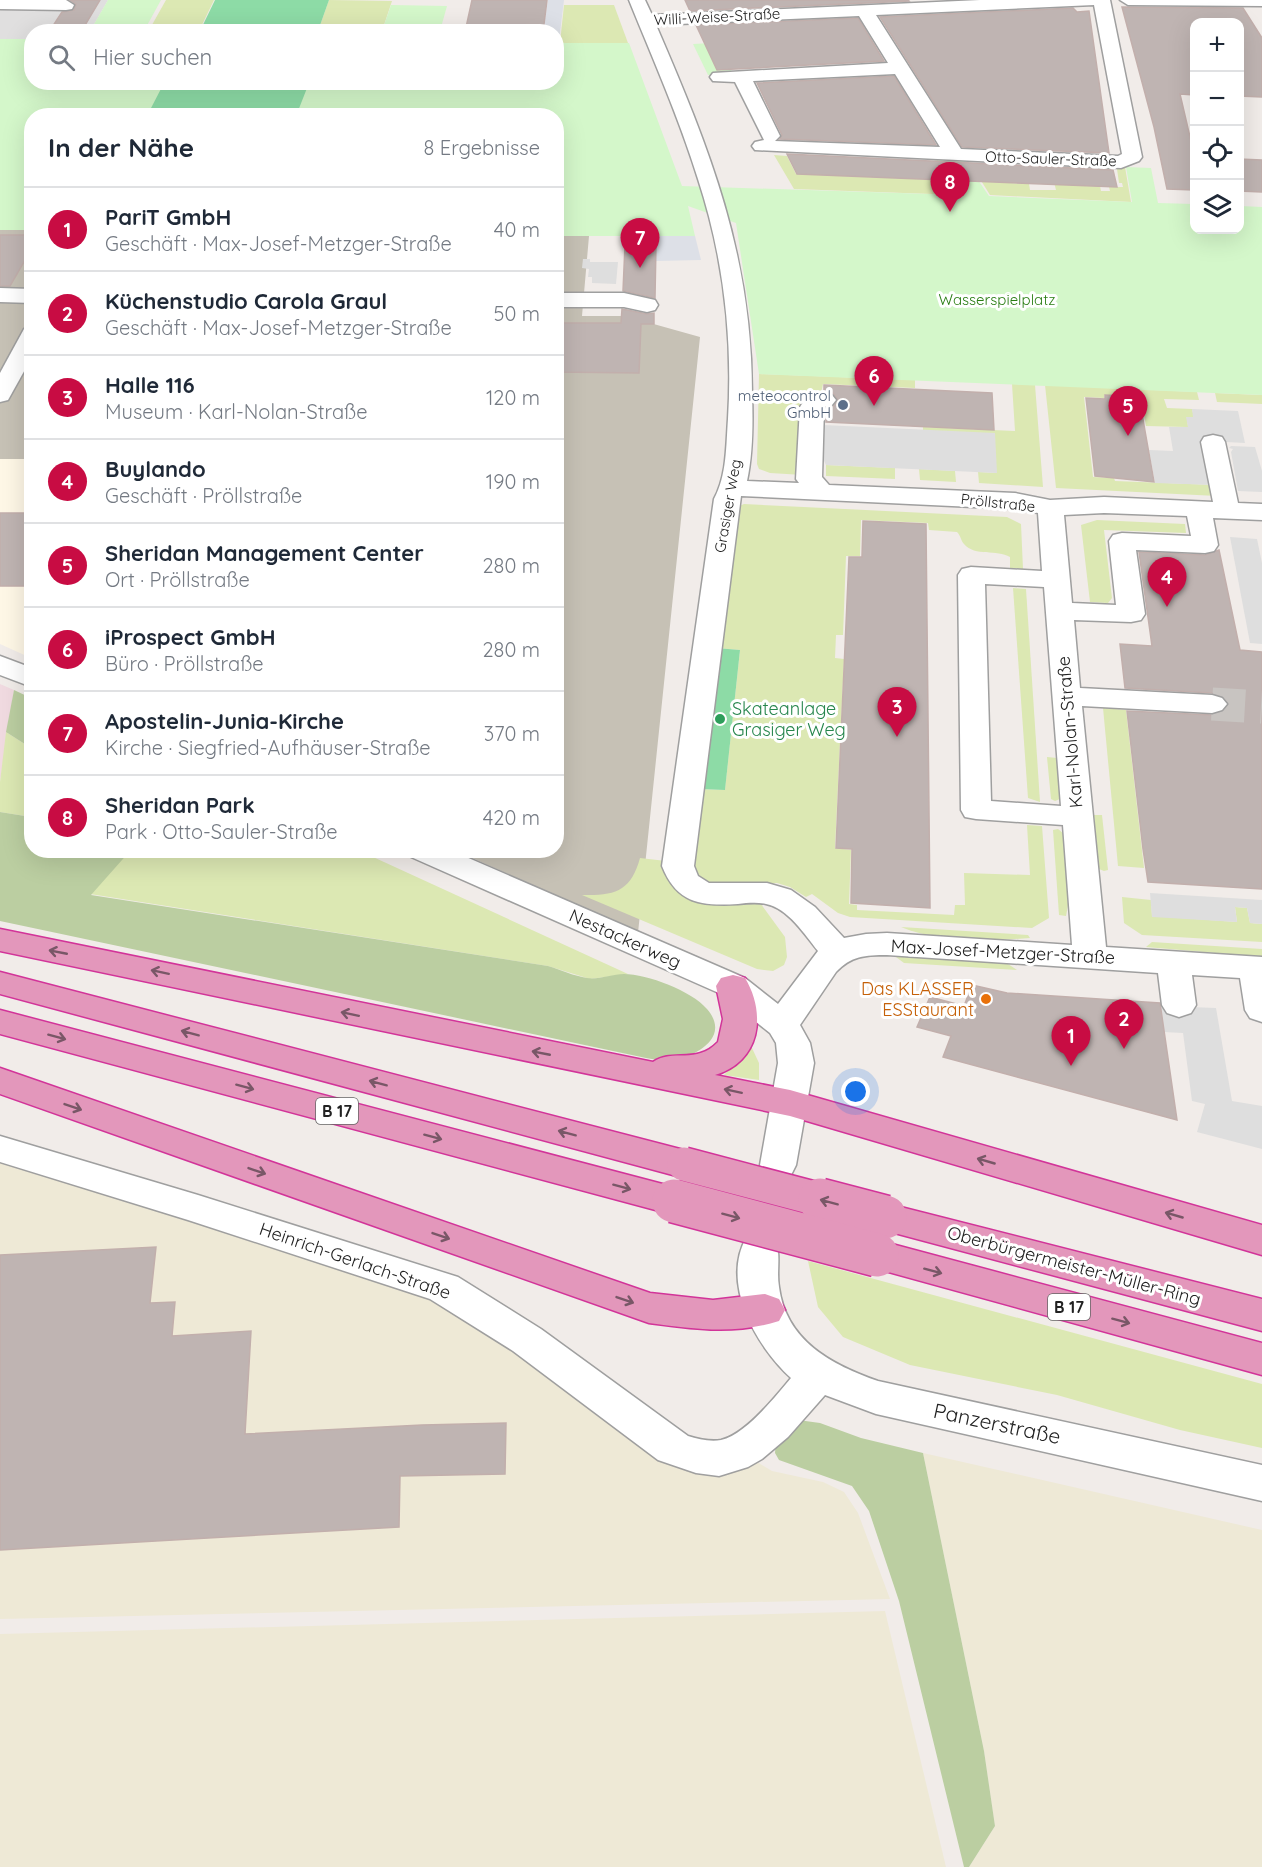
<!DOCTYPE html>
<html lang="de">
<head>
<meta charset="utf-8">
<style>
	:root { --surface:#fff; --page:#f2f2f3; --text:#1f2937; --muted:#747a83; --line:#e0e1e3; --accent:#c80c43 }
	body { margin:0; font-family:Quicksand,sans-serif; background:var(--page); color:var(--text) }
	.controls { position:absolute; right:18px; top:18px; display:grid; overflow:hidden; border-radius:12px; box-shadow:0 6px 24px #0002 }
	.controls button { width:54px; height:54px; display:grid; place-items:center; padding:0; border:0; border-bottom:2px solid var(--line); background:var(--surface); color:var(--text); font:30px sans-serif }
	.you { position:absolute; left:856px; top:1092px; width:21px; height:21px; margin:-15px; border:4px solid #fff; border-radius:50%; background:#1a73e8; box-shadow:0 0 0 9px #1a73e833 }
	.badge { display:grid; place-items:center; width:39px; height:39px; border-radius:50%; background:var(--accent); color:#fff; font-size:20px; font-weight:700 }
	.pin { position:absolute; translate:-50% -50px; filter:drop-shadow(0 2px 3px #0008) }
	.pin::after { content:''; position:absolute; top:32px; width:21px; height:18px; background:inherit; clip-path:polygon(0 0,100% 0,50% 100%) }
	.list { margin:0; padding:0; list-style:none }
	h2 { display:flex; justify-content:space-between; align-items:center; height:78px; margin:0; padding:0 24px; font-size:26px }
	h2 small { font-size:20px; font-weight:400; color:var(--muted) }
	.list li { display:grid; grid-template-columns:39px 1fr auto; gap:18px; align-items:center; box-sizing:border-box; height:84px; padding:0 24px; border-top:2px solid var(--line) }
	.list b { display:block; font-size:22px; white-space:nowrap }
	.list p { margin:0; font-size:20px; white-space:nowrap; color:var(--muted) }
	.list em { font-size:20px; font-style:normal; color:var(--muted) }
	.icon { flex:none; width:33px; height:33px; fill:none; stroke:currentColor; stroke-width:2; stroke-linecap:round; stroke-linejoin:round }
	.map { position:relative; flex:none; width:1262px; height:1867px; overflow:hidden }
	.search { position:absolute; background:var(--surface); box-shadow:0 6px 24px #0002; left:24px; top:24px; width:540px; height:66px; display:flex; align-items:center; gap:15px; box-sizing:border-box; padding:0 21px; border-radius:24px; color:var(--muted); font-size:22px }
	.panel { position:absolute; background:var(--surface); box-shadow:0 6px 24px #0002; left:24px; top:108px; width:540px; height:750px; border-radius:24px }
	.map>svg:first-child { display:block }
	.residential { fill:#e0dfdf }
	.commercial { fill:#f0dae0 }
	.education { fill:#fef7e6 }
	.construction { fill:#c6c1b5 }
	.farmland { fill:#eee9d6 }
	.grass { fill:#dce8b3 }
	.forest { fill:#bbcea1 }
	.park { fill:#d4f7ca }
	.pitch { fill:#8ddba6 }
	.parking { fill:#dedede }
	.plaza { fill:#dde0e7 }
	.building { fill:#bfb4b2; stroke:#c2afac; stroke-width:1.5 }
	.lines { fill:none; stroke-linecap:round; stroke-linejoin:round }
	.minor-tunnel { stroke:#c8c4c1; stroke-width:33; stroke-dasharray:33 16; stroke-linecap:butt }
	.minor-casing { stroke:#9f9f9f; stroke-width:3 }
	.highway-casing { stroke:#d23499; stroke-width:3 }
	.minor { fill:#fff; fill-rule:evenodd }
	.highway { fill:#e397bb; fill-rule:evenodd }
	.highway-bridge-far1-casing { stroke:#d23499; stroke-width:36; stroke-linecap:butt }
	.highway-bridge-casing { stroke:#d23499; stroke-width:46; stroke-linecap:butt }
	.highway-bridge-far1 { stroke:#e397bb; stroke-width:33 }
	.highway-bridge { stroke:#e397bb; stroke-width:43 }
	.oneway { stroke:#795767 }
	.service-dot { fill:#5c6f8a; stroke:#fff; stroke-width:2 }
	.leisure-dot { fill:#2e9e5b; stroke:#fff; stroke-width:2 }
	.food-dot { fill:#e8710a; stroke:#fff; stroke-width:2 }
	.labels { text-anchor:middle; stroke-width:6; stroke-linejoin:round; paint-order:stroke }
	.far-street-label { font-size:15px; fill:#222; stroke:#fff }
	.far-park-label { font-size:15px; fill:#297d13; stroke:#fff }
	.far-service-label { font-size:15px; fill:#4e5e75; stroke:#fff; text-anchor:end }
	.shield { fill:#fff; stroke:#646464; stroke-width:1.5 }
	.shield-label { font-size:16px; font-weight:bold; fill:#222 }
	.leisure-label { font-size:18px; fill:#27864d; stroke:#fff; text-anchor:start }
	.street-label { font-size:18px; fill:#222; stroke:#fff }
	.food-label { font-size:18px; fill:#c56008; stroke:#fff; text-anchor:end }
	.near-street-label { font-size:21px; fill:#222; stroke:#fff }
</style>
</head>
<body>
<div class="map">
<svg width="1262" height="1867" viewBox="0 0 1262 1867">
	<rect width="100%" height="100%" fill="#f1ece9"/>
	<polygon class="residential" points="0,0 108,0 90,31 32,32 31,39 0,39"/>
	<polygon class="commercial" points="0,684 14,690 0,782"/>
	<polygon class="education" points="0,459 31,459 31,658 0,644"/>
	<g class="construction">
		<rect x="0" y="230" width="31" height="229"/>
		<polygon points="557,236 589,236 582,316 625,316 700,337 638,933 457,851 556,850"/>
	</g>
	<g class="farmland">
		<polygon points="0,1149 444,1288 673,1448 739,1451 772,1471 823,1482 844,1492 858,1513 890,1599 0,1619"/>
		<polygon points="923,1453 1262,1530 1262,1867 969,1867 995,1826 984,1751"/>
		<polygon points="885,1611 946,1867 0,1867 0,1634"/>
	</g>
	<g class="grass">
		<polygon points="166,0 214,0 199,31 148,32"/>
		<polygon points="329,0 392,1 382,31 318,31"/>
		<polygon points="564,5 614,5 628,43 560,43"/>
		<polygon points="774,155 787,156 796,174 940,180 929,162 938,160 959,195 794,189"/>
		<polygon points="989,161 1013,162 1013,165 995,164 993,182 1029,184 1030,190 1056,190 1054,182 1043,181 1041,166 1046,166 1046,169 1066,169 1066,167 1071,167 1073,186 1100,186 1101,191 1110,191 1109,187 1123,187 1122,183 1119,183 1117,169 1099,168 1099,166 1125,167 1131,202 990,195 980,179 988,167"/>
		<polygon points="759,374 915,380 915,388 823,384 803,475 770,473 759,469 757,464"/>
		<polygon points="1012,384 1035,385 1043,487 979,483 978,472 997,473 923,430 923,427 1015,431"/>
		<polygon points="1045,385 1197,392 1199,400 1164,399 1167,408 1192,409 1194,417 1187,417 1188,427 1146,426 1141,397 1104,395 1104,398 1084,397 1093,477 1114,478 1115,481 1215,485 1217,496 1056,488"/>
		<polygon points="1215,393 1262,395 1262,404 1217,402"/>
		<polygon points="826,465 895,468 895,479 826,476"/>
		<polygon points="919,469 955,471 956,482 920,480"/>
		<path d="M744,504L1007,517L1021,524L1023,569L1010,568V557C997,549 975,557 964,544C961,541 961,536 957,532L929,530L928,523L861,520L860,556H846L843,635H836L835,658L844,659L835,848L851,850L849,904L857,905V910L954,915L955,905H965L964,873L1030,875L1027,825L1042,826L1049,918L1032,928L850,917L838,913L812,894L806,897L790,887L777,883L716,888L690,874L696,789L725,790L740,650L716,648L735,508Z"/>
		<polygon points="1097,520 1185,524 1186,533 1104,530 1112,598 1108,603 1090,602 1081,525"/>
		<polygon points="1013,588 1026,589 1040,802 1028,798"/>
		<polygon points="1103,708 1126,710 1144,868 1118,866"/>
		<polygon points="6,732 31,748 31,817 0,812 0,782"/>
		<polygon points="1047,757 1057,758 1060,799 1055,801 1051,799"/>
		<polygon points="1094,815 1102,815 1108,870 1104,871 1099,869"/>
		<polygon points="1058,829 1063,833 1068,905 1066,916 1059,915 1053,830"/>
		<polygon points="129,851 360,851 628,974 590,979 548,966 90,894"/>
		<path d="M640,858L666,861L669,877L758,900L785,937L787,957L784,965L773,971L757,969L582,895C615,896 631,891 640,858Z"/>
		<polygon points="1122,897 1151,900 1152,916 1237,922 1235,907 1247,908 1250,923 1262,924 1262,942 1142,935 1124,923"/>
		<path d="M901,927L1028,935L1030,938C991,941 937,942 901,927Z"/>
		<polygon points="1152,942 1262,949 1262,957 1146,947"/>
		<polygon points="910,956 1005,962 1017,970 904,963 896,957"/>
		<polygon points="751,1046 759,1063 759,1080 724,1075"/>
		<polygon points="808,1261 1262,1384 1262,1448 1180,1430 1057,1395 910,1365 843,1337 818,1307"/>
	</g>
	<g class="forest">
		<polygon points="14,690 31,698 31,748 6,732"/>
		<path d="M0,812L31,817L32,850L130,851L91,895L548,966C561,970 574,976 587,978C598,980 612,974 624,974C647,974 692,991 707,1009C732,1038 694,1058 669,1060C661,1061 653,1059 646,1058L0,921Z"/>
		<polygon points="798,1420 820,1423 861,1438 923,1453 984,1751 995,1826 969,1867 964,1867 899,1601 869,1511 852,1486 779,1460 775,1453 776,1440"/>
	</g>
	<g class="park">
		<polygon points="108,0 161,0 144,31 90,31"/>
		<polygon points="391,5 447,6 440,31 382,31"/>
		<polygon points="0,39 31,39 32,82 556,82 557,43 629,43 682,186 960,195 939,160 965,161 989,196 1132,202 1126,167 1151,168 1158,203 1194,204 1194,230 1240,230 1240,206 1262,207 1262,395 759,374 736,223 688,206 695,236 557,236 556,116 32,116 31,230 0,230"/>
		<polygon points="711,43 727,62 733,74 708,75 693,44"/>
	</g>
	<g class="pitch">
		<polygon points="215,0 329,0 318,31 200,31"/>
		<polygon points="164,83 164,82 309,83 298,111 150,110"/>
		<polygon points="716,648 740,650 725,790 699,789"/>
	</g>
	<g class="parking">
		<polygon points="583,259 590,259 590,262 618,262 616,284 592,283 592,277 588,277 589,269 582,268"/>
		<polygon points="1192,409 1238,411 1245,443 1207,441 1215,485 1155,483 1149,450 1173,451 1169,427 1188,427 1186,417 1193,417"/>
		<polygon points="823,425 995,433 997,473 826,465 821,454"/>
		<polygon points="1231,446 1255,447 1262,471 1262,492 1238,491 1231,452 1233,449 1229,448"/>
		<polygon points="1230,537 1257,539 1262,563 1262,644 1250,643"/>
		<polygon points="1150,893 1262,900 1262,924 1250,923 1247,908 1235,907 1237,922 1152,917"/>
		<polygon points="1139,1005 1216,1008 1232,1101 1262,1106 1262,1149 1197,1132 1205,1104 1192,1101 1183,1033 1143,1031"/>
	</g>
	<g class="plaza">
		<polygon points="548,0 564,0 559,41 557,41 556,32 543,32"/>
		<polygon points="656,236 695,236 701,260 656,261"/>
	</g>
	<g class="building">
		<polygon points="70,0 100,0 81,32 49,32 62,12 74,10 76,4"/>
		<polygon points="472,0 547,0 543,32 465,32"/>
		<polygon points="685,0 908,0 909,1 690,11"/>
		<polygon points="1122,7 1243,8 1262,38 1262,97 1239,96 1239,22 1194,22 1194,95 1180,94 1194,154 1194,190 1167,189 1154,127"/>
		<polygon points="1073,8 1077,12 1089,11 1109,153 962,147 880,17"/>
		<polygon points="858,18 884,61 717,70 696,25"/>
		<polygon points="894,76 936,145 780,139 782,135 757,83"/>
		<polygon points="787,154 1113,170 1117,187 797,174"/>
		<polygon points="1239,159 1262,160 1262,192 1239,191"/>
		<polygon points="0,235 32,235 32,248 10,286 0,286"/>
		<polygon points="625,245 656,245 655,298 623,291"/>
		<polygon points="622,309 647,314 654,313 654,324 641,324 639,373 556,372 556,323 621,323"/>
		<polygon points="824,385 992,393 994,430 826,422 826,409 834,406 838,400 833,393 824,391"/>
		<polygon points="1105,395 1139,397 1154,482 1095,476 1086,398 1105,399"/>
		<rect x="0" y="513" width="32" height="73"/>
		<polygon points="863,521 926,524 930,908 851,903 852,849 836,848 849,557 862,557"/>
		<polygon points="1219,550 1240,650 1262,652 1262,889 1148,882 1143,849 1127,711 1212,715 1223,712 1229,704 1224,697 1212,693 1125,688 1120,644 1152,646 1139,552 1205,555"/>
		<polygon points="972,985 1007,993 1160,1003 1177,1120 943,1057 951,1036 917,1027 930,997 964,1006"/>
		<polygon points="156,1247 150,1303 175,1302 172,1336 251,1331 245,1434 422,1425 506,1423 505,1474 400,1476 399,1527 0,1550 0,1255"/>
	</g>
	<g class="lines">
		<polyline class="minor-tunnel" points="1212,704 1262,707"/>
		<defs>
			<g id="minor">
				<polygon points="0,0 66,0 74,5 72,9 66,10 0,9"/>
				<path d="M629,0H645L652,15L980,0H1110L1142,157L1139,161L1121,168L755,150L752,146L755,142L764,140L735,82L713,81L710,77L713,73L888,63L859,16L656,25C710,150 752,255 752,394C753,422 753,453 747,481L799,483L796,479L800,407L807,396L824,393L832,395L836,400L832,405L824,407L822,477L829,485L1015,493L1050,500L1104,497L1213,502L1201,442L1204,437L1213,435L1222,437L1225,442L1238,503L1262,504V520L1213,518L1218,545L1214,551L1205,553L1136,550L1145,614L1141,620L1131,622L1074,620L1080,688L1212,695L1222,698L1227,704L1222,710L1212,713L1082,706L1106,947L1262,957V1022L1250,1018L1245,1010L1240,978L1192,975L1196,1005L1191,1013L1179,1017L1167,1013L1162,1005L1158,973L887,955C865,955 851,956 836,972L800,1025L810,1043L814,1063L796,1165L791,1175L778,1179L765,1175L760,1165L778,1063L776,1043L770,1033L721,994L411,857L407,850H450L745,978L778,1004L818,951C805,935 788,908 766,904C757,902 747,903 738,904C701,906 677,904 662,866L714,499C727,475 726,446 728,419C733,338 723,255 698,179C679,118 653,59 629,0ZM1094,5L1122,154L1118,156L961,149L876,15ZM895,74L940,147L775,141L780,136L753,81ZM741,496L1015,509L1038,513L1042,571L971,567L962,569L958,575L961,810L965,817L976,819L1063,825L1072,945L887,933L866,934L844,938L815,907L791,890L767,883H709L698,876L694,866ZM1104,513L1187,516L1191,536L1122,533L1113,535L1109,541L1116,605L1072,603L1064,515ZM985,584L1044,587L1061,806L991,801Z"/>
				<polygon points="1120,0 1262,0 1262,6 1128,5"/>
				<polygon points="0,288 32,289 32,303 0,302"/>
				<polygon points="556,293 624,293 655,300 658,305 655,310 647,312 624,307 556,307"/>
				<polygon points="32,327 32,357 8,400 0,402 0,373 24,329"/>
				<polygon points="0,656 32,668 32,687 0,675"/>
				<path d="M0,1136L198,1195L458,1277L541,1329L688,1436C698,1439 710,1442 721,1440C746,1434 775,1397 791,1378C756,1346 721,1284 746,1238L760,1233L774,1238C782,1253 776,1270 779,1287C786,1341 832,1365 878,1381L1262,1465V1501L876,1414L825,1395L788,1437L762,1459L748,1467L719,1476L696,1473L658,1460L513,1351L430,1299L188,1220L0,1162Z"/>
			</g>
			<g id="highway">
				<path d="M0,929L653,1062C673,1048 696,1065 718,1042L723,1019L716,986L721,978L733,975L745,978C767,1014 760,1062 715,1075L790,1090L1262,1225V1255L790,1116L0,951Z"/>
				<polygon points="0,972 684,1150 697,1154 702,1164 697,1174 684,1178 0,994"/>
				<polygon points="0,1010 674,1187 687,1191 693,1201 687,1211 674,1215 0,1034"/>
				<path d="M0,1068L650,1293L713,1300L765,1294L779,1299L785,1310L779,1321C735,1335 694,1329 649,1323L0,1094Z"/>
				<polygon points="885,1203 1262,1299 1262,1331 872,1227 866,1217 872,1207"/>
				<polygon points="877,1240 1262,1343 1262,1375 863,1265 858,1255 863,1245"/>
			</g>
		</defs>
		<use href="#minor" class="minor-casing"/>
		<use href="#highway" class="highway-casing"/>
		<use href="#minor" class="minor"/>
		<use href="#highway" class="highway"/>
		<defs>
			<polyline id="highway-bridge-far1" points="684,1164 825,1201"/>
			<g id="highway-bridge">
				<polyline points="820,1200 885,1217"/>
				<polyline points="674,1201 877,1255"/>
			</g>
		</defs>
		<use href="#highway-bridge-far1" class="highway-bridge-far1-casing"/>
		<use href="#highway-bridge" class="highway-bridge-casing"/>
		<use href="#highway-bridge-far1" class="highway-bridge-far1"/>
		<use href="#highway-bridge" class="highway-bridge"/>
	</g>
	<defs><path id="oneway-shaft" d="M-6 0H5M1.5-3L5.5 0L1.5 3" fill="none" stroke-width="1.6" stroke-linecap="round" stroke-linejoin="round" transform="scale(1.5)"/></defs>
	<g class="oneway">
		<use href="#oneway-shaft" transform="translate(58 952) rotate(-169)"/>
		<use href="#oneway-shaft" transform="translate(160 972) rotate(-168)"/>
		<use href="#oneway-shaft" transform="translate(350 1014) rotate(-168)"/>
		<use href="#oneway-shaft" transform="translate(190 1033) rotate(-165)"/>
		<use href="#oneway-shaft" transform="translate(57 1037) rotate(15)"/>
		<use href="#oneway-shaft" transform="translate(541 1053) rotate(-169)"/>
		<use href="#oneway-shaft" transform="translate(378 1083) rotate(-165)"/>
		<use href="#oneway-shaft" transform="translate(245 1087) rotate(15)"/>
		<use href="#oneway-shaft" transform="translate(733 1091) rotate(-168)"/>
		<use href="#oneway-shaft" transform="translate(73 1107) rotate(19)"/>
		<use href="#oneway-shaft" transform="translate(567 1133) rotate(-165)"/>
		<use href="#oneway-shaft" transform="translate(433 1137) rotate(15)"/>
		<use href="#oneway-shaft" transform="translate(986 1161) rotate(-164)"/>
		<use href="#oneway-shaft" transform="translate(257 1171) rotate(19)"/>
		<use href="#oneway-shaft" transform="translate(622 1187) rotate(15)"/>
		<use href="#oneway-shaft" transform="translate(829 1202) rotate(-165)"/>
		<use href="#oneway-shaft" transform="translate(1174 1215) rotate(-164)"/>
		<use href="#oneway-shaft" transform="translate(731 1216) rotate(15)"/>
		<use href="#oneway-shaft" transform="translate(441 1236) rotate(19)"/>
		<use href="#oneway-shaft" transform="translate(933 1271) rotate(15)"/>
		<use href="#oneway-shaft" transform="translate(625 1300) rotate(19)"/>
		<use href="#oneway-shaft" transform="translate(1121 1321) rotate(15)"/>
	</g>
	<circle class="service-dot" cx="843" cy="405" r="6"/>
	<circle class="leisure-dot" cx="720" cy="719" r="6"/>
	<circle class="food-dot" cx="986" cy="999" r="6"/>
	<g class="labels">
		<g class="far-street-label">
			<text transform="translate(717 17) rotate(-3)" y="5">Willi-Weise-Straße</text>
			<text transform="translate(1051 159) rotate(2)" y="5">Otto-Sauler-Straße</text>
			<text transform="translate(998 503) rotate(6)" y="5">Pröllstraße</text>
			<text transform="translate(728 506) rotate(-80)" y="5">Grasiger Weg</text>
		</g>
		<g class="far-park-label">
			<text x="997" y="305">Wasserspielplatz</text>
		</g>
		<g class="far-service-label">
			<text x="831" y="401">meteocontrol<tspan x="831" dy="17">GmbH</tspan></text>
		</g>
		<g class="shield">
			<rect x="316" y="1098" width="42" height="26" rx="4.5"/>
			<rect x="1048" y="1294" width="42" height="26" rx="4.5"/>
		</g>
		<g class="shield-label">
			<text x="337" y="1117">B 17</text>
			<text x="1069" y="1313">B 17</text>
		</g>
		<g class="leisure-label">
			<text x="732" y="715">Skateanlage<tspan x="732" dy="21">Grasiger Weg</tspan></text>
		</g>
		<g class="street-label">
			<text transform="translate(1070 732) rotate(-95)" y="6">Karl-Nolan-Straße</text>
			<text transform="translate(625 939) rotate(24)" y="6">Nestackerweg</text>
			<text transform="translate(1003 952) rotate(3)" y="6">Max-Josef-Metzger-Straße</text>
			<text transform="translate(355 1261) rotate(19)" y="6">Heinrich-Gerlach-Straße</text>
			<text transform="translate(1074 1266) rotate(15)" y="6">Oberbürgermeister-Müller-Ring</text>
		</g>
		<g class="food-label">
			<text x="974" y="995">Das KLASSER<tspan x="974" dy="21">ESStaurant</tspan></text>
		</g>
		<g class="near-street-label">
			<text transform="translate(997 1424) rotate(12)" y="7">Panzerstraße</text>
		</g>
	</g>
</svg>
<div class="controls">
<button>+</button>
<button>−</button>
<button><svg class="icon" aria-label="locate" viewBox="0 0 24 24"><circle cx="12" cy="12" r="6"/><path d="M12 2v4M12 18v4M2 12h4M18 12h4"/></svg></button>
<button><svg class="icon" aria-label="layers" viewBox="0 0 24 24"><path d="M12 4l9 5-9 5-9-5zM3 14l9 5 9-5"/></svg></button>
</div>
<div class="you"></div>
<div class="pin badge" style="left:1071px;top:1066px">1</div>
<div class="pin badge" style="left:1124px;top:1049px">2</div>
<div class="pin badge" style="left:897px;top:737px">3</div>
<div class="pin badge" style="left:1167px;top:607px">4</div>
<div class="pin badge" style="left:1128px;top:436px">5</div>
<div class="pin badge" style="left:874px;top:406px">6</div>
<div class="pin badge" style="left:640px;top:268px">7</div>
<div class="pin badge" style="left:950px;top:212px">8</div>
<div class="search"><svg class="icon" aria-label="search" viewBox="0 0 24 24"><circle cx="10" cy="10" r="6"/><path d="M15 15l6 6"/></svg>Hier suchen</div>
<section class="panel">
<h2>In der Nähe<small>8 Ergebnisse</small></h2>
<ul class="list">
<li><span class="badge">1</span><div><b>PariT GmbH</b><p>Geschäft · Max-Josef-Metzger-Straße</p></div><em>40 m</em></li>
<li><span class="badge">2</span><div><b>Küchenstudio Carola Graul</b><p>Geschäft · Max-Josef-Metzger-Straße</p></div><em>50 m</em></li>
<li><span class="badge">3</span><div><b>Halle 116</b><p>Museum · Karl-Nolan-Straße</p></div><em>120 m</em></li>
<li><span class="badge">4</span><div><b>Buylando</b><p>Geschäft · Pröllstraße</p></div><em>190 m</em></li>
<li><span class="badge">5</span><div><b>Sheridan Management Center</b><p>Ort · Pröllstraße</p></div><em>280 m</em></li>
<li><span class="badge">6</span><div><b>iProspect GmbH</b><p>Büro · Pröllstraße</p></div><em>280 m</em></li>
<li><span class="badge">7</span><div><b>Apostelin-Junia-Kirche</b><p>Kirche · Siegfried-Aufhäuser-Straße</p></div><em>370 m</em></li>
<li><span class="badge">8</span><div><b>Sheridan Park</b><p>Park · Otto-Sauler-Straße</p></div><em>420 m</em></li>
</ul>
</section>
</div>
</body>
</html>
